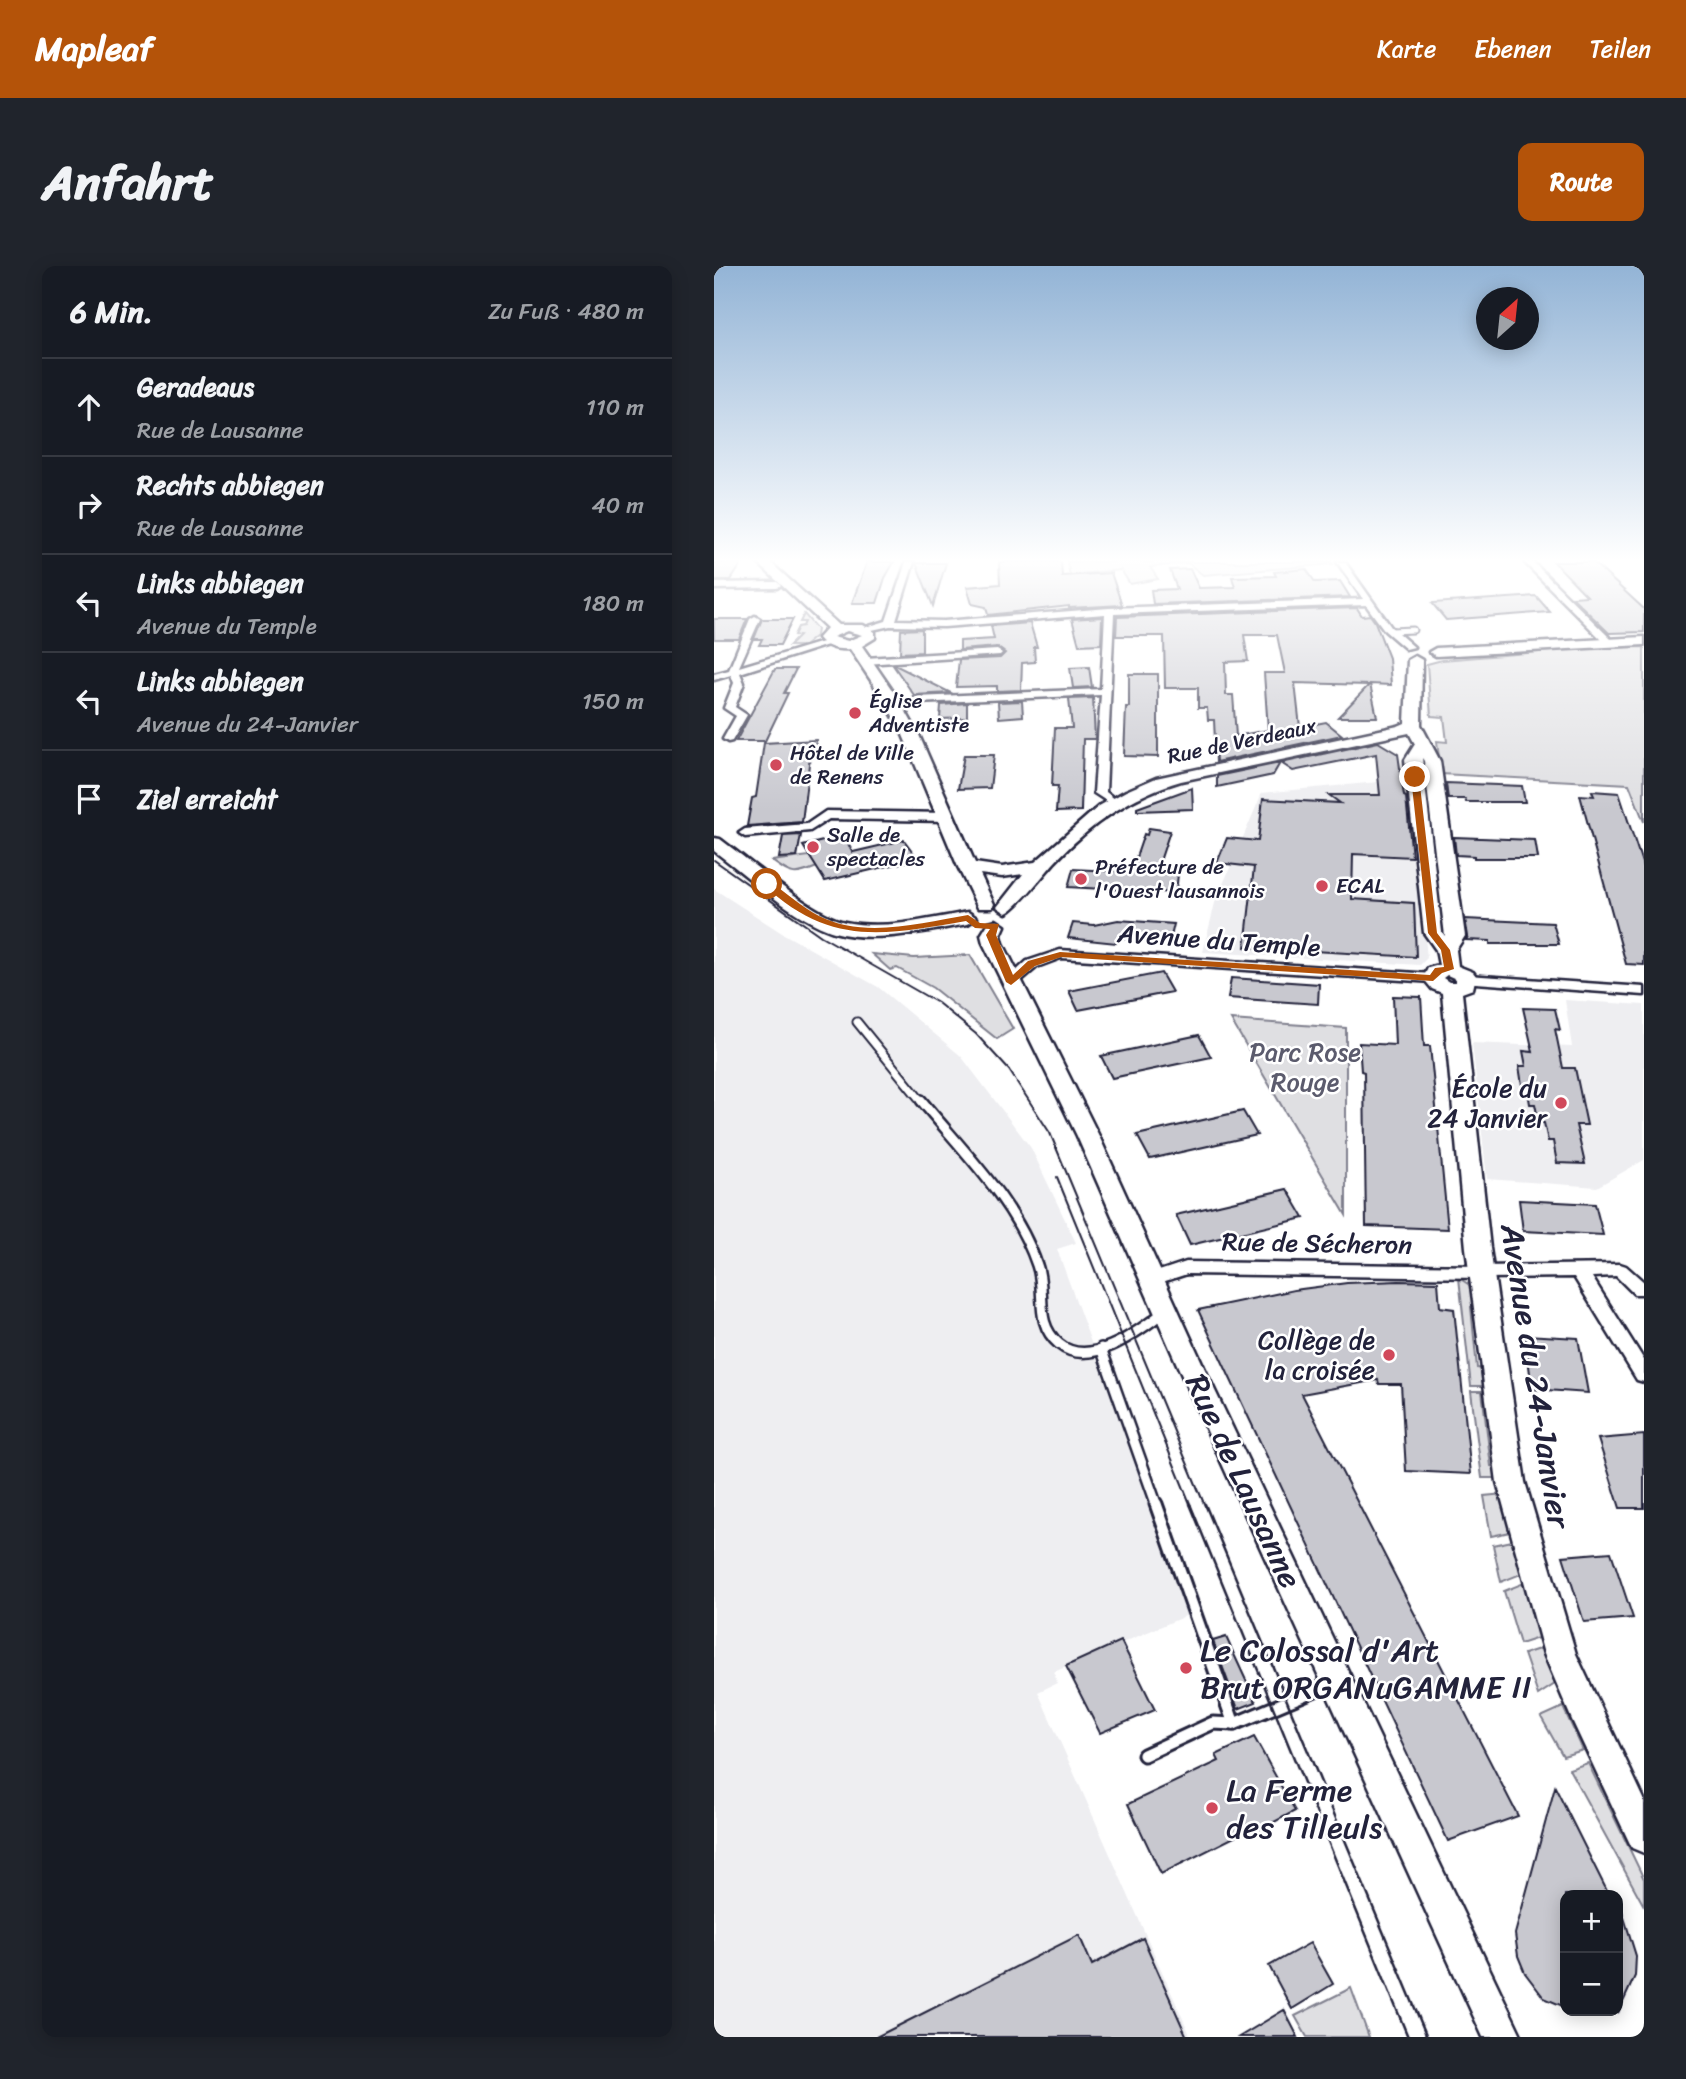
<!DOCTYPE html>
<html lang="de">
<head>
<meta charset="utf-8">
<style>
	:root { --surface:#171b24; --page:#20242c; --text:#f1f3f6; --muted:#9ea1a6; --line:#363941; --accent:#b45309 }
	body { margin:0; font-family:Sriracha,sans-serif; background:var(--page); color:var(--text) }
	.controls { position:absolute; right:21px; bottom:21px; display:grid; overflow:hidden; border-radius:14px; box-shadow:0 4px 18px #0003 }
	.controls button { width:63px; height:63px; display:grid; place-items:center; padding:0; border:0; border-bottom:2px solid var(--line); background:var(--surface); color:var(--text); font:35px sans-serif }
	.compass { position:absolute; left:762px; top:21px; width:63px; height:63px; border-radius:50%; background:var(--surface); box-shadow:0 4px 18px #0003; rotate:27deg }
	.stop { position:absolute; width:21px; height:21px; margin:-16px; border:5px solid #b45309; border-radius:50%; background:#fff }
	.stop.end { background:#b45309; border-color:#fff; box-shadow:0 2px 7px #0008 }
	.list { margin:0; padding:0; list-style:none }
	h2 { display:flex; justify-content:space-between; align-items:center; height:91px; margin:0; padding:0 28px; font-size:30px }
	h2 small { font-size:23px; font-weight:400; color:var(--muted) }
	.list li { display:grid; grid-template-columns:46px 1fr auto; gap:21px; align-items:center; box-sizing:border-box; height:98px; padding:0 28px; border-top:2px solid var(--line) }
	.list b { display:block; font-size:26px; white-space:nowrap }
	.list p { margin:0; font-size:23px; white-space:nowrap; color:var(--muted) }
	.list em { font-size:23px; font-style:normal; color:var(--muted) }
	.icon { flex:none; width:38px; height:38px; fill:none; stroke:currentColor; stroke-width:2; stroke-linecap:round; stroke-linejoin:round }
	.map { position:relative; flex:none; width:930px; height:1771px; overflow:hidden; border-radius:14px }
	header { display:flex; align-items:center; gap:42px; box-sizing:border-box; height:98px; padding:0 35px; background:var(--accent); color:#fff }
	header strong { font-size:33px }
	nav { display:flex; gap:38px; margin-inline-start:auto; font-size:24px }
	.intro { display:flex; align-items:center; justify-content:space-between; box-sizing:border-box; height:168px; padding:0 42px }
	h1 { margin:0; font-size:49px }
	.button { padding:18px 32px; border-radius:14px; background:var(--accent); color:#fff; font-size:24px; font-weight:700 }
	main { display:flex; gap:42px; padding:0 42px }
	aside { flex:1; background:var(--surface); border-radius:14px; box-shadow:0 4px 18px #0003 }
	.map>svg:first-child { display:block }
	.built { fill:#eeeef1 }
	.green { fill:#dfdfe2; stroke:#80808e; stroke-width:2 }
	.building { fill:#c8c8cf; stroke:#22223b; stroke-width:2; fill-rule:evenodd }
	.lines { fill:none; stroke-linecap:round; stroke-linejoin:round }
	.lane-far3-casing { stroke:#22223b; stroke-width:9 }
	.lane-far2-casing { stroke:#22223b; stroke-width:11 }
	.lane-far1-casing { stroke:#22223b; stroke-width:14 }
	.lane-casing { stroke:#22223b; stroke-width:17 }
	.street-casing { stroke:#22223b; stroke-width:5 }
	.secondary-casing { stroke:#22223b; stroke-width:5 }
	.lane-far3 { stroke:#fff; stroke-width:5 }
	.lane-far2 { stroke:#fff; stroke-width:7 }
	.lane-far1 { stroke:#fff; stroke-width:9 }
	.lane { stroke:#fff; stroke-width:11 }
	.street { fill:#fff; fill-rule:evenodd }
	.secondary { fill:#fff; fill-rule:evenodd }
	.tram-far1 { stroke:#22223b; stroke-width:2 }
	.tram { stroke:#22223b; stroke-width:2.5 }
	.route { fill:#b45309 }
	.poi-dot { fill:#d1495b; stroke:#fff; stroke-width:2.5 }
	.labels { text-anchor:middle; stroke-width:5; stroke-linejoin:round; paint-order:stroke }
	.far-poi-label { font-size:21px; fill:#22223b; stroke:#fff; text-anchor:start }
	.far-street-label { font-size:21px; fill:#22223b; stroke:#fff }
	.street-label { font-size:26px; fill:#22223b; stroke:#fff }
	.park-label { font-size:26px; fill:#5b5b6d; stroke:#fff }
	.poi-label { font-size:26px; fill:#22223b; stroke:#fff; text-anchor:end }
	.near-street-label { font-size:32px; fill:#22223b; stroke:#fff }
	.near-poi-label { font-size:32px; fill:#22223b; stroke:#fff; text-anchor:start }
</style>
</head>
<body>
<header>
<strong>Mapleaf</strong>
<nav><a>Karte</a><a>Ebenen</a><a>Teilen</a></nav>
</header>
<div class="intro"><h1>Anfahrt</h1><a class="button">Route</a></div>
<main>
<aside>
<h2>6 Min.<small>Zu Fuß · 480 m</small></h2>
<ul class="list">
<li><svg class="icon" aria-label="ahead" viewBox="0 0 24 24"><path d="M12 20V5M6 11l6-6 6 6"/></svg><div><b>Geradeaus</b><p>Rue de Lausanne</p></div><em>110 m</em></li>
<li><svg class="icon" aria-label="right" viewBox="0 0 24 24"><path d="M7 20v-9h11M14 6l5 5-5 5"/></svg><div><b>Rechts abbiegen</b><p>Rue de Lausanne</p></div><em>40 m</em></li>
<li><svg class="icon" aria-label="left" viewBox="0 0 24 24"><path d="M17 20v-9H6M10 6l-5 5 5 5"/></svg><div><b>Links abbiegen</b><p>Avenue du Temple</p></div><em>180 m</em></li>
<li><svg class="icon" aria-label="left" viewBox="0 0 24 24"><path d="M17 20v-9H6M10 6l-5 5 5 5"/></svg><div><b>Links abbiegen</b><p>Avenue du 24-Janvier</p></div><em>150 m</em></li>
<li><svg class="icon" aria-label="arrive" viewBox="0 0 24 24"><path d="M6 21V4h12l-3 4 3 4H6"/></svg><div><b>Ziel erreicht</b></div></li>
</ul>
</aside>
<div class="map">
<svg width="930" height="1771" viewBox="0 0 930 1771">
	<rect width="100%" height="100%" fill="#fff"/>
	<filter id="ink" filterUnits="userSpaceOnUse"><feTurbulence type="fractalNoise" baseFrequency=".0143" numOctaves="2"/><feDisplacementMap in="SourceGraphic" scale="14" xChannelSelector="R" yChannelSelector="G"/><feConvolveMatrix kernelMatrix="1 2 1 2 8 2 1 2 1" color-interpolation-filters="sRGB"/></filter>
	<g filter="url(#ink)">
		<g class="built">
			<polygon points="696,513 713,692 706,699 489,686 501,637 548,527"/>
			<polygon points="0,623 68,667 164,721 247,790 317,882 362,977 343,983 476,1348 340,1406 343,1417 324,1426 477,1771 0,1771"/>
			<polygon points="851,734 930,739 930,894 883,921 773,913 758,777 858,781"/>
		</g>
		<g class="green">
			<polygon points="353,296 617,296 619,298 489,309 474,297 436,301 444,313 416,318 407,304 356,309"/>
			<polygon points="90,348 103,363 102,370 90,380 75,380 85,370 80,369 84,361 89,360 91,356 86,356"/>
			<polygon points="930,381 930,556 915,518 727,508 723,475 733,476 730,451 717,450 713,398 728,394 861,383"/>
			<path d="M95,590L103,601C79,611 78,609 58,595Z"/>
			<polygon points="158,688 200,692 256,689 299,763 283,773 219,722 183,702 176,704"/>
			<polygon points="517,754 632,762 632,949"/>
			<polygon points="745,1012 760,1022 764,1041 757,1041 763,1102 772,1103 772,1120 757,1120"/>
			<polygon points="757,1125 768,1125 777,1200 785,1201 784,1212 768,1212"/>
			<polygon points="790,1228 801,1265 777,1270 770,1230"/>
			<polygon points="803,1274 812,1306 787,1316 779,1279"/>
			<polygon points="815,1315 833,1369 806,1378 790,1325"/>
			<polygon points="837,1379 850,1412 824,1429 810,1388"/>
			<polygon points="849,1441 869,1484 849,1490 827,1451"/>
			<polygon points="874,1497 930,1613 930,1640 855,1503"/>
			<polygon points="637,1722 655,1771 593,1771 581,1750"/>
		</g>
		<g class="building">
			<polygon points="153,296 180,296 171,312 163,337 138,337"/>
			<polygon points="285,296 347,296 348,310 397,307 408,339 355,342 355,340 274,349 272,341 258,338 253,321 286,318"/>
			<polygon points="840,296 879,296 930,343 930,366 895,367 858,331 873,330"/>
			<polygon points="0,297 28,297 17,314 0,314"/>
			<polygon points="202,297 232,297 219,340"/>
			<polygon points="476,303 485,322 521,321 518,311 562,310 560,306 592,303 601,316 626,315 636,331 439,338 437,324 463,323 456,304"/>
			<polygon points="822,330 836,346 732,354 718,337"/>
			<path d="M643,342L648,350L656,349L661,356L675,392L677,419L656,418L663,451H624L655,419L581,417L586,461L612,456L628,469L502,496L500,454H494L493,442H484V422H451L450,370H402L403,351ZM530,369H563L571,407H550L554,464L522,470L519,429H512L511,396L534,395Z"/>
			<polygon points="388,351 387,378 365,379 358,353"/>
			<polygon points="0,353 33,353 25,373 0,373"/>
			<polygon points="48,353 79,353 66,379 45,379 48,373 40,373"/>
			<polygon points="316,357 323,381 320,381 321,396 308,397 307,424 283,425 283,420 242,421 245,394 286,392 291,387 283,381 246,384 246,375 280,373 277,360"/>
			<polygon points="208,363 208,386 186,387 187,364"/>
			<polygon points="179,399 181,399 237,427 200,429"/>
			<polygon points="375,401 378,421 359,422 356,402"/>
			<polygon points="61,403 82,403 70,427 74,427 51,475 22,475"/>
			<polygon points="415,408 444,408 444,491 410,490 412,441 415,441"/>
			<polygon points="379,432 381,473 369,473 367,545 342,546 344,520 338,520 341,462 358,462 355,433"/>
			<polygon points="308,435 309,450 285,452 284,436"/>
			<polygon points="253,437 253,452 226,453 227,439"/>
			<polygon points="102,474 100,490 96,490 88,556 33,560 38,532 42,531 50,477"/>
			<polygon points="664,476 684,488 690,530 692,531 698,591 639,588 638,633 700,637 702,691 531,681 540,601 503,597 513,572 544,575 549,533 626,537 615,529 666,529 662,488 579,505 567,497"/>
			<polygon points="250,489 280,489 276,522 244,523"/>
			<polygon points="566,497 559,509 503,521 503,510"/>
			<polygon points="732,517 808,520 811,536 752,536 751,533 734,533"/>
			<polygon points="478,522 479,543 423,545 423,542"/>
			<polygon points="878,525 905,527 928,597 930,606 930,699 912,698 866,529 880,530"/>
			<polygon points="435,562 456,565 442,607 464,608 462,627 354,621 359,603 417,606 430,568 433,569"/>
			<polygon points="87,569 83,591 65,592 69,570"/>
			<polygon points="129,570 139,586 190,574 204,593 111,615 89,580"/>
			<polygon points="740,571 821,574 824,592 760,592 760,590 742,589"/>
			<polygon points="751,653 839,657 845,678 776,678 776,675 752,674 754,670"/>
			<polygon points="404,654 460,658 456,675 403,672 402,677 354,672 359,657 380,659"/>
			<polygon points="447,707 458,726 364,744 355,725"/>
			<polygon points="517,712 605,718 604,738 514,732"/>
			<polygon points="679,730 707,731 710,780 716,780 734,963 652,960 650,806 647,805 645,777 681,779"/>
			<polygon points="809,742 841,743 846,764 841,763 849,802 861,802 873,859 862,859 871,898 843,897 839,875 834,875 830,857 825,857 821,838 816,838 813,820 808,819 805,800 812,800 809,785 819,786"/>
			<polygon points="485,769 497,791 398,812 387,790"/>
			<polygon points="529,845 543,869 436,893 423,869"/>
			<polygon points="573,923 590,952 476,979 462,949"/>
			<polygon points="805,934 881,938 889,969 809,965"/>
			<polygon points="685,1015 724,1016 726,1041 740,1043 757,1208 692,1205 687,1118 665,1118 664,1114 588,1128 804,1550 734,1575 484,1044 580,1024 633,1017"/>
			<polygon points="811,1069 864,1072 874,1127 818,1123"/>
			<polygon points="930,1169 930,1242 906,1242 884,1173"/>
			<polygon points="897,1286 919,1352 870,1356 849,1290"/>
			<polygon points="512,1371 542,1436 524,1443 499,1375"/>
			<polygon points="407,1375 441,1444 386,1467 352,1400"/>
			<polygon points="540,1471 581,1545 547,1563 544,1559 447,1608 414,1538 505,1495 502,1489"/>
			<polygon points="841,1521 895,1629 851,1629 851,1741 830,1732 811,1707 804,1690 801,1668"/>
			<polygon points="904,1645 908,1645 922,1690 921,1710 904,1747"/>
			<polygon points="365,1669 378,1699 429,1672 473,1771 162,1771"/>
			<polygon points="596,1677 619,1718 578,1743 555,1700"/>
			<polygon points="570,1744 584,1771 525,1771"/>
		</g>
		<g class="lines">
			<defs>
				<polyline id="lane-far3" points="677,365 699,364"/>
				<polyline id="lane-far2" points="143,756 208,836"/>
				<g id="lane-far1">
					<path d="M207,834C248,884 302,936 323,999C333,1026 319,1056 345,1078C376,1104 426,1064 450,1046"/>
					<polyline points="387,1082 443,1240"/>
				</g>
				<g id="lane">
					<polyline points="442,1238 520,1458"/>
					<polyline points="430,1489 499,1457 520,1458 618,1417"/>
				</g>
				<g id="street">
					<polygon points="192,296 200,296 182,354 230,355 395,342 649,333 623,296 631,296 677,361 700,381 692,383 671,365 652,339 400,348 392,526 406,537 400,540 380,527 387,429 202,437 197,434 202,431 387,423 391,348 230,361 176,360 149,366 149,362 172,355"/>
					<polygon points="810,296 819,296 898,374 898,378 892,378"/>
					<polygon points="0,317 63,316 67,319 63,322 0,323"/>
					<polygon points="41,350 46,353 25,401 115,374 120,377 26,407 30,417 21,441 33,449 18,475 14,476 9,473 22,450 10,442 20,417 17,409 0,414 0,408 15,404 36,353"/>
					<polygon points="283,384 288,387 286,389 151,398 146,395 151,392"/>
					<polygon points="112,545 234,547 240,551 234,555 115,553 96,565 31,571 25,567 31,563 93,558"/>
					<polygon points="346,684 719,708 726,712 719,716 347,692 323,701 302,719 292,719 290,716 313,695"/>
					<polygon points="753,709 930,721 930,729 748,716 746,713 748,710"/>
					<polygon points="472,996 768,1000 906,998 912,1000 930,1016 930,1028 920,1028 902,1010 878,1011 930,1094 930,1116 923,1114 860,1011 768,1012 473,1008 439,1019 433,1017 430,1013 433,1009"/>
				</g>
				<g id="secondary">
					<path d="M43,296H56L125,359H149L161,366V372L148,380L187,437L205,469L261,597L288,601L321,596L385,540L412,525L442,512L684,460L691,457L694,394L701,390L708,394L707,459L726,495L751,670L742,684L744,700L759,706L762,710L759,723L748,727L776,982L811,1216L862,1388L930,1533V1587L918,1582L858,1454L830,1388L783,1216L752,982L728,727L718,723L709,712L714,702L725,699L722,684L710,667L691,494L701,478L695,467L467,515C418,529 375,559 340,597C332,606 302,644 292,647L283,641L309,608L288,611L266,608L280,638L278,642H264L244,601L189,469L172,437L136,383C124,384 112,382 104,372L113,362ZM133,365L148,369L134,375L119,371ZM708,492L710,495L731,670L728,666ZM733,709L742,713V716H735L729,712Z"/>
					<polygon points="930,371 930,379 722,390 715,386 722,382"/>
					<path d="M0,572L6,573C35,594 100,650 131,656C171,664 215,653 254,646L263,652L254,658C212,665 163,678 120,666C81,654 34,610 0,585Z"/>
					<polygon points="282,654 291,660 287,669 289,677 385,870 495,1112 808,1771 769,1771 469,1112 363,870 269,677 267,669 275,656"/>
				</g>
			</defs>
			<use href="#lane-far3" class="lane-far3-casing"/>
			<use href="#lane-far2" class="lane-far2-casing"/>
			<use href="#lane-far1" class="lane-far1-casing"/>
			<use href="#lane" class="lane-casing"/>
			<use href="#street" class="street-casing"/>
			<use href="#secondary" class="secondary-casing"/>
			<use href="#lane-far3" class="lane-far3"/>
			<use href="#lane-far2" class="lane-far2"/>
			<use href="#lane-far1" class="lane-far1"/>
			<use href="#lane" class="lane"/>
			<use href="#street" class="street"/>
			<use href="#secondary" class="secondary"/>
			<g class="tram-far1">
				<polyline points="0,594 107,670 224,737 262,768 295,804 336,867 491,1240"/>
				<polyline points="343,911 477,1240"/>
			</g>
			<g class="tram">
				<polyline points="476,1238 694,1771"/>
				<polyline points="491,1238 713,1771"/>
			</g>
		</g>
	</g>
	<linearGradient id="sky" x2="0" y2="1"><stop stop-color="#93b4d6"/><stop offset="0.54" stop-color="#fff"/><stop offset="1" stop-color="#fff" stop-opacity="0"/></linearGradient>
	<rect width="930" height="544" fill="url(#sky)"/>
	<path class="route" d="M701,508L705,511L723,667L736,684L740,703L728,707L719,715L347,691L321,700L297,719L292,716L272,669L276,663L261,662L252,655C170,669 115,681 49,618L57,616C72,627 88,641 105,650C150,673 207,657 254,649L266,657L285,658L282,669L299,709L314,695L346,686L716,709L721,702L730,701L727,684L714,667L697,511Z"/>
	<g class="poi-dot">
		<circle cx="141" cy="447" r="7"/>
		<circle cx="62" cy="499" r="7"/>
		<circle cx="99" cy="581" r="7"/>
		<circle cx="367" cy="613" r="7"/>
		<circle cx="608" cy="620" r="7"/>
		<circle cx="847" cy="837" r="7"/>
		<circle cx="675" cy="1089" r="7"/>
		<circle cx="472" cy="1402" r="7"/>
		<circle cx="498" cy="1542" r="7"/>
	</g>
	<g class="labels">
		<g class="far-poi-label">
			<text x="155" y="442">Église<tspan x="155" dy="24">Adventiste</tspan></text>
			<text x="76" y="494">Hôtel de Ville<tspan x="76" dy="24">de Renens</tspan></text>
			<text x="113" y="576">Salle de<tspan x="113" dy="24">spectacles</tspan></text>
			<text x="381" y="608">Préfecture de<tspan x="381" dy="24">l'Ouest lausannois</tspan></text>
			<text x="622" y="627">ECAL</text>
		</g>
		<g class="far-street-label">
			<text transform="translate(528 475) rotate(-12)" y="7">Rue de Verdeaux</text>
		</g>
		<g class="street-label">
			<text transform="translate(505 674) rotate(4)" y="9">Avenue du Temple</text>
			<text transform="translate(603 977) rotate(1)" y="9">Rue de Sécheron</text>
		</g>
		<g class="park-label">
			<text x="591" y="795">Parc Rose<tspan x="591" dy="30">Rouge</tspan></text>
		</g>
		<g class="poi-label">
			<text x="833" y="831">École du<tspan x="833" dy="30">24 Janvier</tspan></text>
			<text x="661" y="1083">Collège de<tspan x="661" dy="30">la croisée</tspan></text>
		</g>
		<g class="near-street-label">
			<text transform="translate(822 1110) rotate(81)" y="11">Avenue du 24-Janvier</text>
			<text transform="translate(530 1215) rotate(65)" y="11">Rue de Lausanne</text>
		</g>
		<g class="near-poi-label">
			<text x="486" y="1395">Le Colossal d'Art<tspan x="486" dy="37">Brut ORGANuGAMME II</tspan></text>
			<text x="512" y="1535">La Ferme<tspan x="512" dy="37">des Tilleuls</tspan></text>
		</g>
	</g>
</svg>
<div class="controls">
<button>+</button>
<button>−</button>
</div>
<svg class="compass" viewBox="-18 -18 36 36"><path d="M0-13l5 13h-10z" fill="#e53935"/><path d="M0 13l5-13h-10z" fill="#9ea1a6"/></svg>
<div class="stop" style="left:53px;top:618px"></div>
<div class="stop end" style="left:701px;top:511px"></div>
</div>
</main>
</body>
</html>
